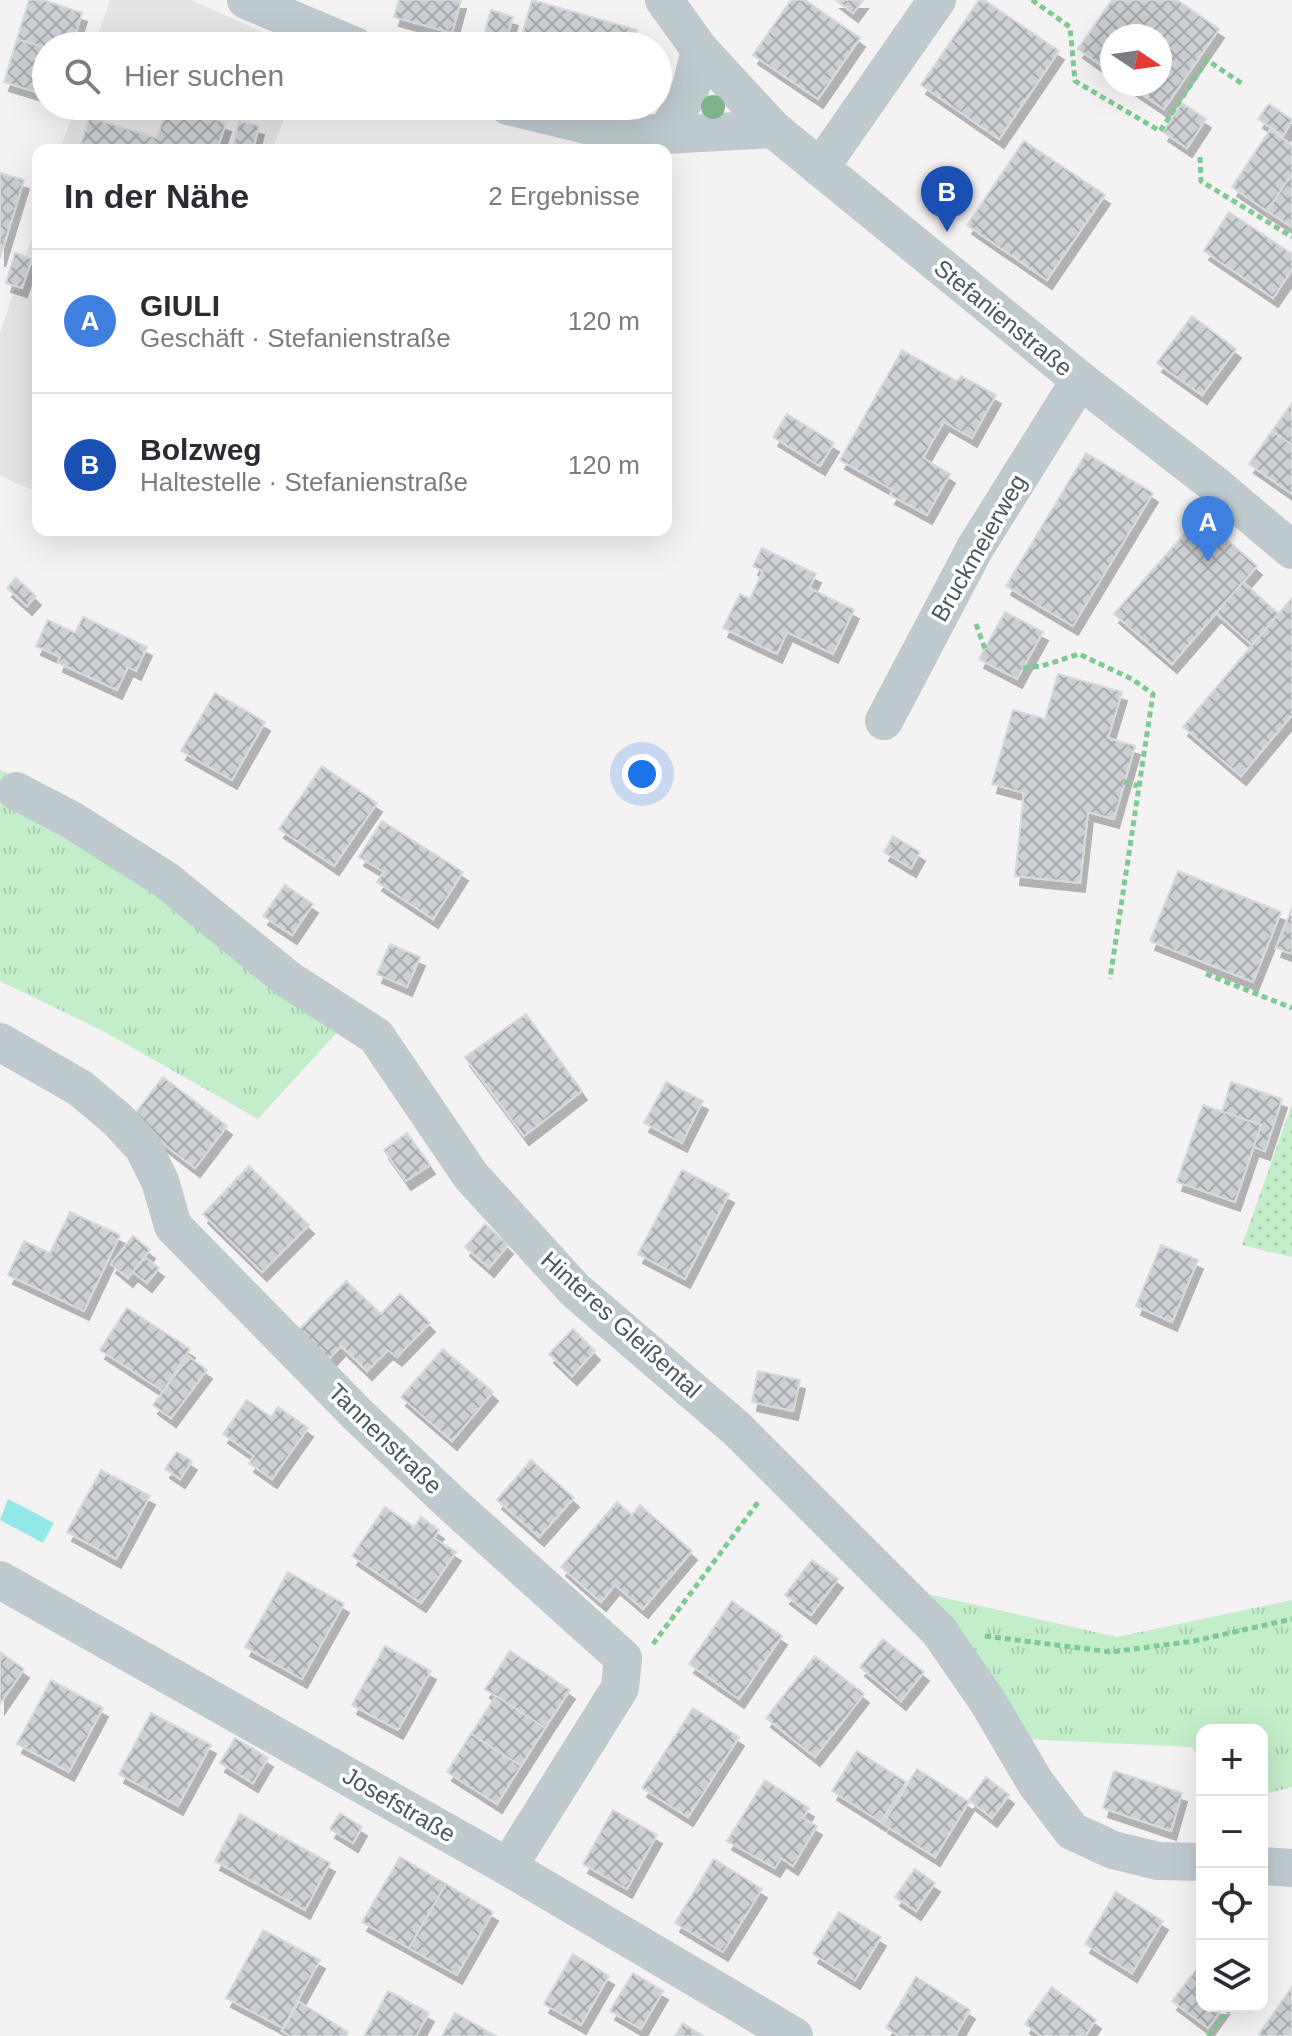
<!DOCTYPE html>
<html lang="de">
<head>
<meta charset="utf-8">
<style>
	:root { --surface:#fff; --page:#f7f7f7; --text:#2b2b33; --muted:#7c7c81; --line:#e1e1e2; --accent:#0f766e }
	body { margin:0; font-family:Helvetica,sans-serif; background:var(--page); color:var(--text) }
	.controls { position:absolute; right:24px; bottom:24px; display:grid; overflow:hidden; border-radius:16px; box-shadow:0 8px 32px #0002 }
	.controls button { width:72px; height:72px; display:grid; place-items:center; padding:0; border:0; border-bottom:2px solid var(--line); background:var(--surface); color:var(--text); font:40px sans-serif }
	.compass { position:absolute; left:1100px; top:24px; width:72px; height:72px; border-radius:50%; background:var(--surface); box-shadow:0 8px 32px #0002; rotate:103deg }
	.you { position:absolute; left:642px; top:774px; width:28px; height:28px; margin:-20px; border:6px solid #fff; border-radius:50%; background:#1a73e8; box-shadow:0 0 0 12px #1a73e833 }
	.badge { display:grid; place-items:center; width:52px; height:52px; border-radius:50%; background:var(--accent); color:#fff; font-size:26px; font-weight:700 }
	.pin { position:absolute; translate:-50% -66px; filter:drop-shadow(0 2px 4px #0008) }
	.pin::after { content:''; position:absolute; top:42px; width:28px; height:24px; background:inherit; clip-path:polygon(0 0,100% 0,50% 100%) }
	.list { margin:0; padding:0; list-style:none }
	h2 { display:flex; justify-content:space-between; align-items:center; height:104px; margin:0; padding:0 32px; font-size:34px }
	h2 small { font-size:26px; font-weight:400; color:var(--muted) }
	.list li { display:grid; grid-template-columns:52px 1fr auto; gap:24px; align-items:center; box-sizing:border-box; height:144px; padding:0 32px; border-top:2px solid var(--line) }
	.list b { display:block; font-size:30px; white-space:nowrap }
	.list p { margin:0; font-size:26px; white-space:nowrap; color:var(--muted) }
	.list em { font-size:26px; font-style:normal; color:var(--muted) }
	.icon { flex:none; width:44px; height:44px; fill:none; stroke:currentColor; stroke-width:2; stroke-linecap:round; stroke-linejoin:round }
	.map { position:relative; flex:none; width:1292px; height:2036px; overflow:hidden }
	.search { position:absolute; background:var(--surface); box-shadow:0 8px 32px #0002; left:32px; top:32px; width:640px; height:88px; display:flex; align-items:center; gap:20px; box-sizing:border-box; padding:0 28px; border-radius:44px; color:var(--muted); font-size:30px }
	.panel { position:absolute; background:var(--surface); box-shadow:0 8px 32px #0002; left:32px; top:144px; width:640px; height:392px; border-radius:16px }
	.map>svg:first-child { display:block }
	.education { fill:#e5e3e4 }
	.grass { fill:url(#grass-dots) }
	.park { fill:url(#park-tufts) }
	.water { fill:#93e9e6 }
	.building { fill:url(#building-cross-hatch); stroke:#d6dadd; stroke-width:2; filter:url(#shadow) }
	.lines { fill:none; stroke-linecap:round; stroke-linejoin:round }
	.path { stroke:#7dcb92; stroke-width:5; stroke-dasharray:6 4; stroke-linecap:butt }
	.minor { stroke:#becace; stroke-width:38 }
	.tree { fill:#7eb38b }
	.labels { text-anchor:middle; stroke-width:7; stroke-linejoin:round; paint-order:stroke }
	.street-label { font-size:24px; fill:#4a5a5f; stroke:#fff }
</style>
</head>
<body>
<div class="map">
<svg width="1292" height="2036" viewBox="0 0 1292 2036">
	<defs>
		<pattern id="grass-dots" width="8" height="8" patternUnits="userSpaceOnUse" patternTransform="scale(2)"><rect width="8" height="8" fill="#c4eeca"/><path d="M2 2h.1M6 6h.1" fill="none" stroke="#aaceb0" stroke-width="1.8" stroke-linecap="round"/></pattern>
		<pattern id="park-tufts" width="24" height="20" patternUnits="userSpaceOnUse" patternTransform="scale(2)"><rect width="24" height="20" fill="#c4eeca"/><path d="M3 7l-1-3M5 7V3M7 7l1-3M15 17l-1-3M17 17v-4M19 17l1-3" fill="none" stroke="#aaceb0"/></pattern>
		<pattern id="building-cross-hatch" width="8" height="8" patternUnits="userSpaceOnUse" patternTransform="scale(2)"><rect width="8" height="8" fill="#ccd0d4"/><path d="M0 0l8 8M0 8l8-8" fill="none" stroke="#a8acaf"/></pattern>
		<filter id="shadow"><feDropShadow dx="5" dy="9" stdDeviation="0" flood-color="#0004"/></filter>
	</defs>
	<rect width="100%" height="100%" fill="#f4f2f3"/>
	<g class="education">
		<polygon points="110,0 191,0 293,46 94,46"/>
		<polygon points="75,106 289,106 272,150 60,150"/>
		<polygon points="38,218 38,492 0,476 0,334"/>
	</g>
	<polygon class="grass" points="1292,1104 1292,1257 1242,1245"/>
	<g class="park">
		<polygon points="0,770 21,781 67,826 341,1028 258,1119 103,1031 0,981"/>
		<polygon points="928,1594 1117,1637 1292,1600 1292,1787 1262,1795 1262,1730 1202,1730 1202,1768 1192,1747 1025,1739"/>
	</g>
	<polygon class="water" points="8,1499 54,1523 43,1543 0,1520"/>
	<g class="building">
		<polygon points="29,0 43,0 82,13 72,46 46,46 46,48 17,39"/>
		<polygon points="399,0 461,0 452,33 394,17"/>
		<polygon points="532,0 637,30 633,46 519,46"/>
		<polygon points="791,0 805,0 860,38 818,99 753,55"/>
		<polygon points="836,0 863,0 853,13"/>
		<polygon points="979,0 984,0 1059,51 999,139 921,85"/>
		<polygon points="1112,0 1177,0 1219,29 1164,109 1127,84 1160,84 1160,36 1112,36 1112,73 1078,49"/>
		<polygon points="491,10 513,17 504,46 482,43"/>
		<polygon points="17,39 46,48 46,95 4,82"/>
		<polygon points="1182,103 1206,119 1187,148 1163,132"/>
		<polygon points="1269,104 1292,120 1283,136 1258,119"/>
		<polygon points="167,106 176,106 226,123 217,150 79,150 89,117 157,138"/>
		<polygon points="239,121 259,126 253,150 232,150"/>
		<polygon points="1270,130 1292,145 1292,174 1267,211 1232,187"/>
		<polygon points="1024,141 1105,195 1047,280 967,225"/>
		<polygon points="0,173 24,180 0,258"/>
		<polygon points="1292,174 1292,227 1267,211"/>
		<polygon points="1229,212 1292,254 1292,270 1273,298 1204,251"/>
		<polygon points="15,253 32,259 22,288 6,283"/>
		<polygon points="1192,316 1236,349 1202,395 1157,363"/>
		<polygon points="902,350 957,381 961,376 996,395 972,438 944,422 933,440 923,458 950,474 927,515 890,495 893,490 840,460"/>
		<polygon points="1292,403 1292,445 1272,431"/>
		<polygon points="787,414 834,443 820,466 773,437"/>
		<polygon points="1272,431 1292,445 1292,494 1249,464"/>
		<polygon points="1086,453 1153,493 1073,626 1006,586"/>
		<polygon points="1200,516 1257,566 1172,664 1114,614"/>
		<polygon points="762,548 816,574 809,588 854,610 833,654 787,632 777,654 723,628 740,594 750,599 763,571 753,566"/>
		<polygon points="16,578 36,596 27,606 7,588"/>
		<polygon points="1243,582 1279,614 1252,645 1216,613"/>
		<polygon points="1292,598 1292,715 1241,776 1183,727"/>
		<polygon points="1005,612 1043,632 1017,679 979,659"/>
		<polygon points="83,617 147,647 136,671 128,667 117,690 58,663 60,657 36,646 48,620 75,633"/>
		<polygon points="1058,674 1122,692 1108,738 1135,746 1114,819 1088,812 1080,883 1015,876 1024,793 992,784 1013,710 1045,719"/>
		<polygon points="215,693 265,722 232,780 181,751"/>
		<polygon points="322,766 377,803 334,866 279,829"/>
		<polygon points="382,821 463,872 433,919 377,882 384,872 359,857"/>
		<polygon points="893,836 920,852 911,868 884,852"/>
		<polygon points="1178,871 1281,912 1253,982 1150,941"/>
		<polygon points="285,885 313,904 292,935 263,916"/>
		<polygon points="1292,908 1292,954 1276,948"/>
		<polygon points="390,944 420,957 407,987 377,974"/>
		<polygon points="526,1014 582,1091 524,1136 465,1057"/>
		<polygon points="163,1077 227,1126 195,1168 131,1119"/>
		<polygon points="666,1082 703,1101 682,1143 644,1123"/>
		<polygon points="1231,1082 1282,1099 1265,1151 1253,1147 1261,1125 1222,1112"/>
		<polygon points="1203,1105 1261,1125 1235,1202 1177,1182"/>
		<polygon points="407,1133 430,1165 406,1181 384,1150"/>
		<polygon points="249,1166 309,1225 262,1272 203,1214"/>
		<polygon points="682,1170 729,1194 685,1279 638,1254"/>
		<polygon points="70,1212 120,1235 84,1311 8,1275 24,1241 50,1253"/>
		<polygon points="485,1224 508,1245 489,1268 465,1247"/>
		<polygon points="133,1236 150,1250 128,1278 111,1264"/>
		<polygon points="1161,1245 1198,1260 1172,1322 1136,1306"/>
		<polygon points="145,1257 159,1268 147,1283 133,1272"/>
		<polygon points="346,1281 381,1314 400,1294 430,1323 397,1357 388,1350 367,1371 341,1346 329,1359 299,1330"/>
		<polygon points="127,1308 190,1349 163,1391 100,1350"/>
		<polygon points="573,1329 595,1351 572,1376 549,1354"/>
		<polygon points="443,1349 493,1392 452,1441 401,1397"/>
		<polygon points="189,1357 207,1370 171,1418 153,1405"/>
		<polygon points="758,1371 800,1380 793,1411 752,1402"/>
		<polygon points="247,1400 271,1417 278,1407 308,1428 272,1479 249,1463 254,1456 223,1434"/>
		<polygon points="177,1452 192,1461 180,1479 165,1469"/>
		<polygon points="531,1460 574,1498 539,1537 497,1500"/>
		<polygon points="101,1470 150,1496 116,1559 67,1532"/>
		<polygon points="617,1502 632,1515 640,1505 692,1551 643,1609 615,1585 601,1602 561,1567"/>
		<polygon points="385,1507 414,1527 421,1517 439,1530 434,1538 456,1552 421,1603 352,1556"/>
		<polygon points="812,1560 838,1579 811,1615 785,1595"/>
		<polygon points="288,1572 344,1604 302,1679 245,1647"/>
		<polygon points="732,1601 782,1636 739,1699 689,1664"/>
		<polygon points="883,1639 924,1672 901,1701 860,1667"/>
		<polygon points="385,1646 431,1671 398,1730 352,1705"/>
		<polygon points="510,1651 570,1690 545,1728 485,1689"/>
		<polygon points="0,1652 24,1669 0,1704"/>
		<polygon points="815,1656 864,1694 815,1757 766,1718"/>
		<polygon points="51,1680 103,1708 69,1772 17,1744"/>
		<polygon points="496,1696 545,1728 521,1766 471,1734"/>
		<polygon points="693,1708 739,1737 688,1817 642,1788"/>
		<polygon points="151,1713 211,1745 178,1806 119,1774"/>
		<polygon points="471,1734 521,1766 497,1804 447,1772"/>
		<polygon points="235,1738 268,1758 253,1783 220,1763"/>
		<polygon points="857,1751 906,1782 881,1822 832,1791"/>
		<polygon points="917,1769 969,1802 935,1857 883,1824"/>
		<polygon points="1114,1771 1182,1793 1171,1831 1103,1808"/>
		<polygon points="986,1777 1009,1795 992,1818 969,1800"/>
		<polygon points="765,1780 809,1808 803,1818 817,1826 793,1866 781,1858 775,1868 727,1841"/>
		<polygon points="613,1810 657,1835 627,1889 583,1864"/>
		<polygon points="340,1813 362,1827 353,1843 330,1829"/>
		<polygon points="240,1814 330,1863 305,1910 215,1861"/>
		<polygon points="400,1857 446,1884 409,1948 362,1922"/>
		<polygon points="714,1859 762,1889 723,1952 675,1923"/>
		<polygon points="915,1869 935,1883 916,1911 895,1897"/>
		<polygon points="446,1884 493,1912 457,1975 409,1948"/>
		<polygon points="1116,1892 1163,1921 1132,1973 1085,1944"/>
		<polygon points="839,1912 881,1937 855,1980 813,1954"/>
		<polygon points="263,1930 320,1960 283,2028 226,1998"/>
		<polygon points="573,1954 609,1976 581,2025 544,2004"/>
		<polygon points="1202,1962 1202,2006 1224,2006 1208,2028 1172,2001"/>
		<polygon points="633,1973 663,1991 641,2029 610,2011"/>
		<polygon points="916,1977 970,2010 955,2036 900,2036 886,2028"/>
		<polygon points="1052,1987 1096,2020 1085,2036 1041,2036 1025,2024"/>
		<polygon points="1292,1987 1292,2036 1262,2036 1259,2034"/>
		<polygon points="388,1991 429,2013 416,2036 364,2036"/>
		<polygon points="299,2002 348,2032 346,2036 290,2036 282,2031"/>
		<polygon points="455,2013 496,2036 442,2036"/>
		<polygon points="683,2023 703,2036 675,2036"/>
	</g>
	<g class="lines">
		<g class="path">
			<polyline points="1032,0 1070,27 1075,81 1160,131 1207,60 1244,85"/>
			<polyline points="1200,157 1201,181 1292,237"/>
			<polyline points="976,624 985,649"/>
			<polyline points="1023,668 1042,666 1079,654 1132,679 1153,694 1110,979"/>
			<polyline points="1124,782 1138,786"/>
			<polyline points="1206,974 1292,1008"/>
			<polyline points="985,1636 1111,1652 1194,1641 1292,1619"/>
			<polyline points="653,1644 759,1501"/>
			<polyline points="1208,2036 1232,2006"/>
		</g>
		<g class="minor">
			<polyline points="246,0 355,46"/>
			<polyline points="664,0 700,50 773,129 1080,380 1214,484 1292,550"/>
			<polyline points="508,106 599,128 666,135 773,129"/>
			<polyline points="666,135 691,87 700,50"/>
			<polyline points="820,168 937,0"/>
			<polyline points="884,721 975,548 1080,380"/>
			<polyline points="16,791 70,819 166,880 289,980 376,1036 471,1176 575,1290 737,1429 939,1631 988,1702 1035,1782 1072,1831 1113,1850 1158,1861 1202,1862"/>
			<polyline points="0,1042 80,1088 118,1120 143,1147 160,1181 173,1226 358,1415 451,1503 623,1658 620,1688 508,1867"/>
			<polyline points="0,1580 508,1867 794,2036"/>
			<polyline points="1262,1866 1292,1868"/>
		</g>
	</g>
	<circle class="tree" cx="713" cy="107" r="12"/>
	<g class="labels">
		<g class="street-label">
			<text transform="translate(1003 318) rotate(39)" y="8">Stefanienstraße</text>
			<text transform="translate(979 548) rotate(-60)" y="8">Bruckmeierweg</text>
			<text transform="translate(621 1325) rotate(42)" y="8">Hinteres Gleißental</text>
			<text transform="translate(385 1439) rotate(44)" y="8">Tannenstraße</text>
			<text transform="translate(399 1805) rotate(30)" y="8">Josefstraße</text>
		</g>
	</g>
</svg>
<div class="controls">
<button>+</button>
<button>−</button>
<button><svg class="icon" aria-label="locate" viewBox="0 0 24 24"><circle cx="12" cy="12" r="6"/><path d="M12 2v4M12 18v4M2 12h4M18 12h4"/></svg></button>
<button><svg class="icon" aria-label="layers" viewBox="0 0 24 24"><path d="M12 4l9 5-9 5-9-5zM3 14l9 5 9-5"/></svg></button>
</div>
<svg class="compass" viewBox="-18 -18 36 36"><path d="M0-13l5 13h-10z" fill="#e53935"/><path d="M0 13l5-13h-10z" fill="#7c7c81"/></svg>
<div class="you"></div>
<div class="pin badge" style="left:1208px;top:562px;background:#3f7fe0">A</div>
<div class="pin badge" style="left:947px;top:232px;background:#1a4fb4">B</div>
<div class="search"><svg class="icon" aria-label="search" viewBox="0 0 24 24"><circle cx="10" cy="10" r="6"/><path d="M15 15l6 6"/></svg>Hier suchen</div>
<section class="panel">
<h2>In der Nähe<small>2 Ergebnisse</small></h2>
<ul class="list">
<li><span class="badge" style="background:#3f7fe0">A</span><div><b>GIULI</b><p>Geschäft · Stefanienstraße</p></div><em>120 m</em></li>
<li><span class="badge" style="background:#1a4fb4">B</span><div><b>Bolzweg</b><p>Haltestelle · Stefanienstraße</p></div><em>120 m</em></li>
</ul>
</section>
</div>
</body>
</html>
